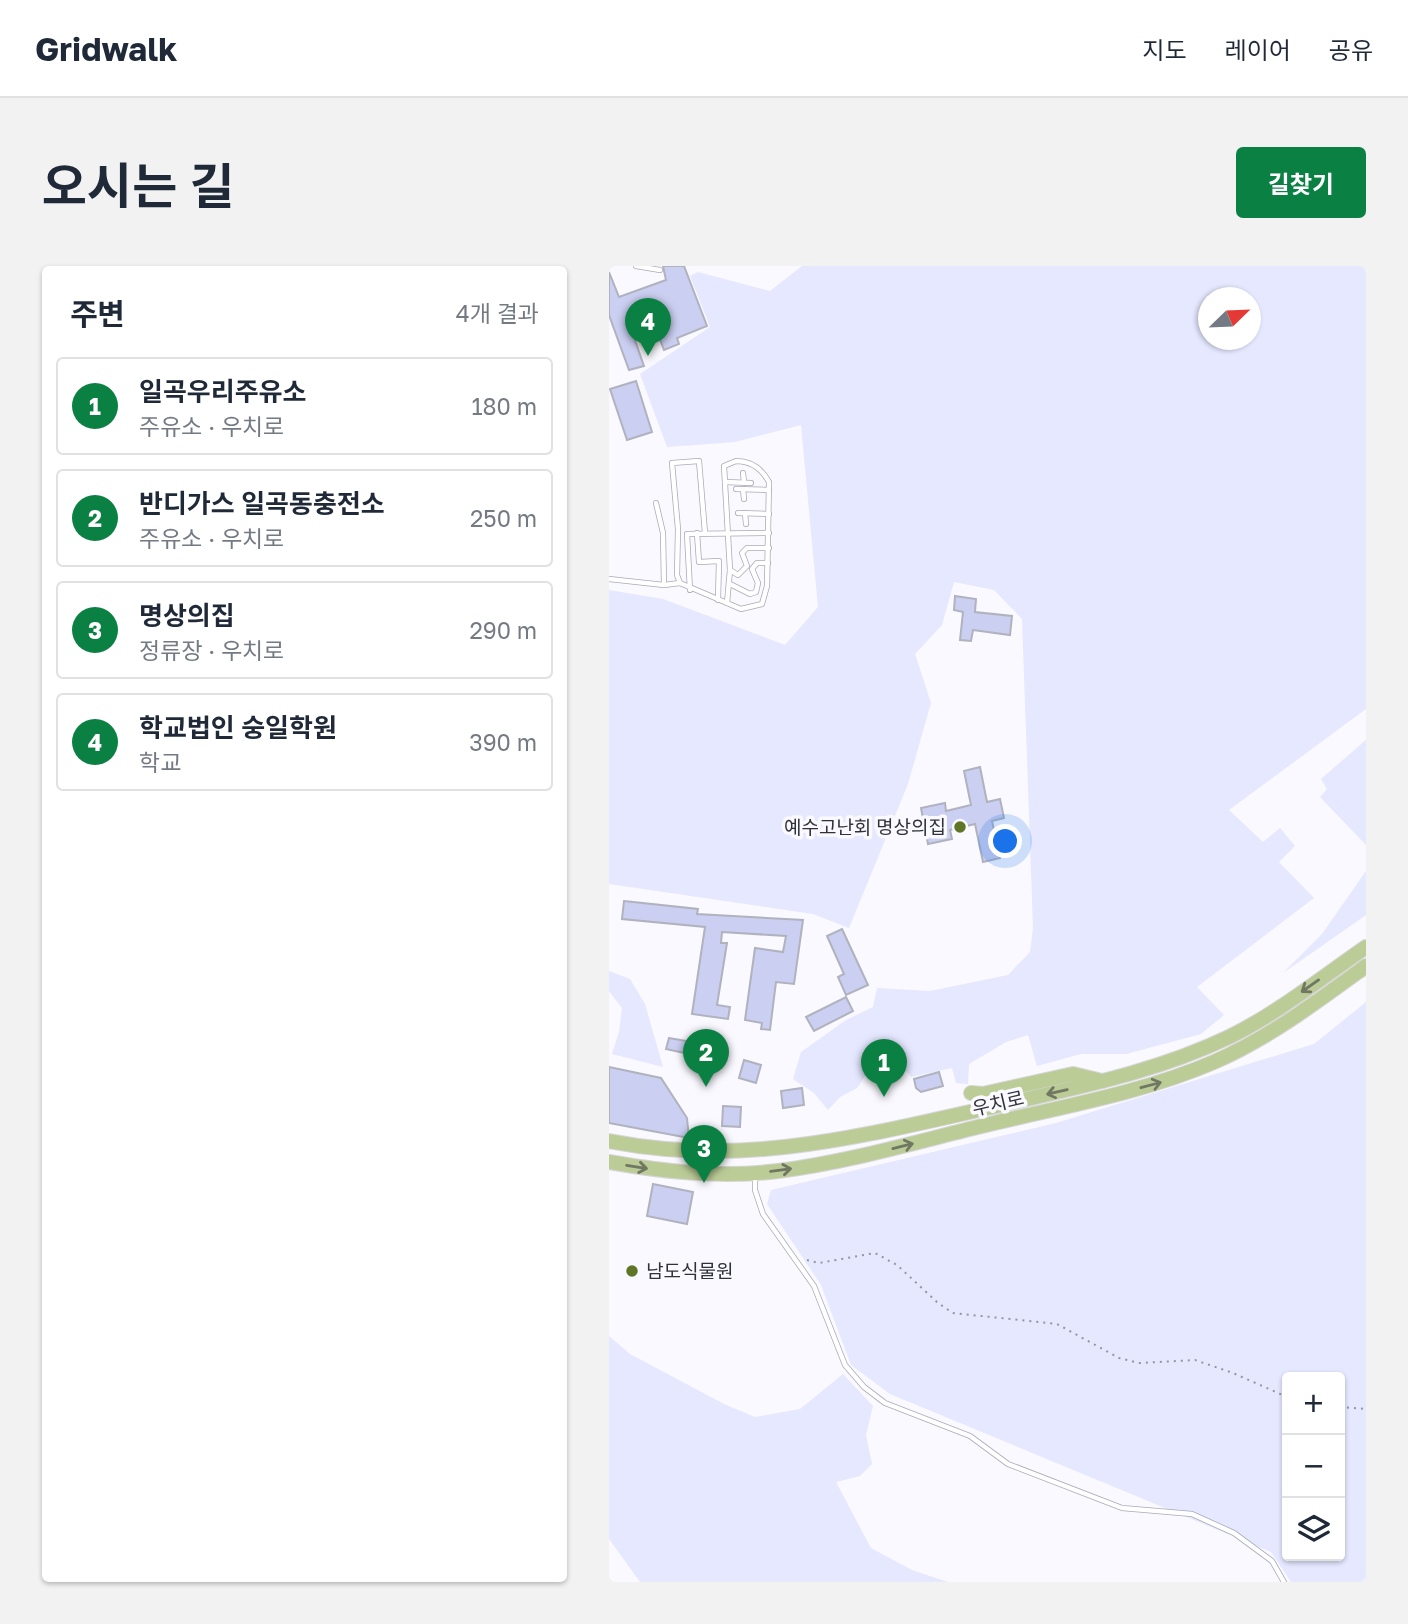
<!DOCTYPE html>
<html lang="ko">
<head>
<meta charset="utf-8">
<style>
	:root { --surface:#fff; --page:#f2f2f3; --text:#1f2937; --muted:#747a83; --line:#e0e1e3; --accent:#0b8043 }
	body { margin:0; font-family:"Golos Text","Noto Sans KR",sans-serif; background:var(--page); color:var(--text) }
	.controls { position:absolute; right:21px; bottom:21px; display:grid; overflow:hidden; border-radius:7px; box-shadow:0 2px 5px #0004 }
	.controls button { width:63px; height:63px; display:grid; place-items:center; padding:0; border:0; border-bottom:2px solid var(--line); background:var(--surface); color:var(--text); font:35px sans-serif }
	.compass { position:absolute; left:589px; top:21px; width:63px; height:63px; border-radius:50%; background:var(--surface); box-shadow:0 2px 5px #0004; rotate:67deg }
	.you { position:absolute; left:397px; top:576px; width:24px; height:24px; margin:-18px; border:5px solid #fff; border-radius:50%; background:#1a73e8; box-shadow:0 0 0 10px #1a73e833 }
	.badge { display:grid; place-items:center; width:46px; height:46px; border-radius:50%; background:var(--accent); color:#fff; font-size:23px; font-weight:700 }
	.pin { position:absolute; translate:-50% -58px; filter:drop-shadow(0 2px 4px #0008) }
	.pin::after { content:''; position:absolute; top:37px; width:24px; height:21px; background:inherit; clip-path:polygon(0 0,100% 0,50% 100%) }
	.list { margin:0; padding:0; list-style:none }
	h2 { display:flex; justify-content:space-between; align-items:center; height:91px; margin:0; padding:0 28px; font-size:30px }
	h2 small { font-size:23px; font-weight:400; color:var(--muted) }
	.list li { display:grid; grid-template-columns:46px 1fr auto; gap:21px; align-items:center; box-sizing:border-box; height:98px; margin:0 14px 14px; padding:0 14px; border:2px solid var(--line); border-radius:7px }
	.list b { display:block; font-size:26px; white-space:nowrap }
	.list p { margin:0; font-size:23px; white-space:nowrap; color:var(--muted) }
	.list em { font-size:23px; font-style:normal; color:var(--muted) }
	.icon { flex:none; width:38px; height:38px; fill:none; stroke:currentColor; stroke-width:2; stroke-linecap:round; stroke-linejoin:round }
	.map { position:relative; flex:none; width:757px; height:1316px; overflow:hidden; border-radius:7px }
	header { display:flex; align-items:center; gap:42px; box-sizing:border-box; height:98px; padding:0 35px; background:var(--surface); border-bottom:2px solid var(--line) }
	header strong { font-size:33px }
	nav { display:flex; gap:38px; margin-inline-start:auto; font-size:24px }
	.intro { display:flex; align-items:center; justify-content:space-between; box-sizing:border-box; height:168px; padding:0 42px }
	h1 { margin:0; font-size:49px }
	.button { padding:18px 32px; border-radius:7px; background:var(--accent); color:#fff; font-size:24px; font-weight:700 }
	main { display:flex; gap:42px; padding:0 42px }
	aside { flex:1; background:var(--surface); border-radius:7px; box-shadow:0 2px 5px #0004 }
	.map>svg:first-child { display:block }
	.green { fill:#e5e8ff; fill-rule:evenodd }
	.building { fill:#cbcff1; stroke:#b0b2be; stroke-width:2 }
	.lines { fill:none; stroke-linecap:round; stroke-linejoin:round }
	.lane-casing { stroke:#a9aab6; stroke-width:6 }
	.primary-casing { stroke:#d6d6d7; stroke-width:16 }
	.path { stroke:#95969b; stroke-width:2; stroke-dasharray:2 5; stroke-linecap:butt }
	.lane { stroke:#fff; stroke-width:4.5 }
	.primary { stroke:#bccc97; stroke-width:14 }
	.oneway { stroke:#707762 }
	.poi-dot { fill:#607627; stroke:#f9f9ff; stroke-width:2.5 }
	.labels { text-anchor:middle; stroke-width:7; stroke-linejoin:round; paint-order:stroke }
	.poi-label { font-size:19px; fill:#313237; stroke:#f9f9ff; text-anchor:end }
	.street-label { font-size:19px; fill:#313237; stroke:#f9f9ff }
</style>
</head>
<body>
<header>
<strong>Gridwalk</strong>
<nav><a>지도</a><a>레이어</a><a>공유</a></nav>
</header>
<div class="intro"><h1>오시는 길</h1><a class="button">길찾기</a></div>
<main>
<aside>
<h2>주변<small>4개 결과</small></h2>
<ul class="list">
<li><span class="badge">1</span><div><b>일곡우리주유소</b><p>주유소 · 우치로</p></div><em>180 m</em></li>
<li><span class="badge">2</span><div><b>반디가스 일곡동충전소</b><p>주유소 · 우치로</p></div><em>250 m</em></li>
<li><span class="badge">3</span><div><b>명상의집</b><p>정류장 · 우치로</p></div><em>290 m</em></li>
<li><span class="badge">4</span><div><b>학교법인 숭일학원</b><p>학교</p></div><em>390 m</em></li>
</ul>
</aside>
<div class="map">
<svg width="757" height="1316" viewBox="0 0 757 1316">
	<rect width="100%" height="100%" fill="#f9f9ff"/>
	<g class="green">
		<path d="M193,0H757V443L620,544L654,576L671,562L686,580L670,596L705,632L588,721L615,749L592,768L517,788H472L428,800L419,769L397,776L360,798L359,818L347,817L343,802L302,811L285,791H269L248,822L231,831L219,844L205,827L184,813L192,786L237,754L264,741L268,722L321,725L399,709L421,686L424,662L413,353L385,324L345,316L333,359L306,388L322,437L299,518L240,662L204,648L0,618V324L54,333L176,379L209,341L192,159L126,176L58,181L31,108L101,61L81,10L89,6L161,25ZM600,32H642V74H600Z"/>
		<polygon points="757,474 757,579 711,531 718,523 712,513"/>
		<polygon points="757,605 757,649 674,707 713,668"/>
		<polygon points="0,705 21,713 36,738 54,801 3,788 10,766 13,742 0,725"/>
		<path d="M757,736V1316H682L662,1286L281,1128L242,1099L212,1019L158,938L162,924L447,857L705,778ZM678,1111H731V1290H678Z"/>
		<polygon points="0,1070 21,1088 115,1138 146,1151 191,1143 234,1108 264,1140 257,1169 263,1198 251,1210 227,1216 262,1282 303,1304 339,1316 31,1316 0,1273"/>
	</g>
	<g class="building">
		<polygon points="54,0 75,0 98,60 68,72 70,78 55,84 44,55 22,63 35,100 20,104 0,49 0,6 10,31 57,14"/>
		<polygon points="27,115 43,166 18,174 1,123"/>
		<polygon points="346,330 367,333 366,346 403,350 401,369 364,364 362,375 351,374 354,346 345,344"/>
		<polygon points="371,501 378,536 391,533 395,552 383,555 391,592 374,596 366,558 341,564 343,573 319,578 312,542 336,537 337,545 362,539 355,505"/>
		<polygon points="15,635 89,643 88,648 194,654 185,718 167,716 161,764 152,763 153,757 136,754 146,682 174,686 177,670 113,666 112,677 118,677 108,739 121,741 119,753 83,748 96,661 13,653"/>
		<polygon points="233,663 259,719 237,729 229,711 235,708 218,670"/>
		<polygon points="237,731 244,745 205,765 197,751"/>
		<polygon points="60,772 83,776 80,788 57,783"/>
		<polygon points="135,794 152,799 147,817 130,812"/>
		<polygon points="0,801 52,812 78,852 80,872 0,857"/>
		<polygon points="330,806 334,820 312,826 307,822 305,813"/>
		<polygon points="193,822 195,839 174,842 172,825"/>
		<polygon points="114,840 132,841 131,861 113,860"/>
		<polygon points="44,918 84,926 78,958 38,950"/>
	</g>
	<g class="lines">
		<defs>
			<g id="lane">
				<polyline points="27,0 51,4"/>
				<path d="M127,195C142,195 153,203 160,216L158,320L153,338L132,343L118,337L121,304L115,200Z"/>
				<polyline points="134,207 135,216"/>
				<polyline points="116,216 142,217"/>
				<polyline points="127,223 160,224"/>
				<polyline points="134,223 135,233"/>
				<polyline points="129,247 160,248"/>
				<polyline points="136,247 137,258"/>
				<polyline points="88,267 90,296 110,295 109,334"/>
				<polyline points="96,267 90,195 63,197 69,263 68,309 71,317 118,337"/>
				<polyline points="121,304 129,309 138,300 133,287 138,282 160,282"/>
				<polyline points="0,313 55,319 54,267 47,237"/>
				<polyline points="121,318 141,328 147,326 149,317 143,303 148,297 159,297"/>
				<polyline points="55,319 71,317"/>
				<polyline points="81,324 78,268 160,267"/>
				<polyline points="146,910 146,924 154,948 205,1020 236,1099 255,1121 276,1137 361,1170 399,1198 513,1242 583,1248 625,1267 663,1295 675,1316"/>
			</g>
			<g id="primary">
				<polyline points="362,827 374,828 464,808 493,815"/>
				<path d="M0,875C140,902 256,869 392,839C469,821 547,806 620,771C669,747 712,712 757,681"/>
				<path d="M0,896C56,906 112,912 169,905C240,896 310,875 381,858C456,840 533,827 605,796C660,772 709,735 757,700"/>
			</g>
		</defs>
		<use href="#lane" class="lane-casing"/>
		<use href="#primary" class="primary-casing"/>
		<g class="path">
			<polyline points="198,994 210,997 266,987 288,999 329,1037 344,1047 448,1058 510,1092 530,1097 586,1094 624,1107 678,1131"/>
			<polyline points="731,1141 757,1143"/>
		</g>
		<use href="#lane" class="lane"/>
		<use href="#primary" class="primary"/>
	</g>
	<defs><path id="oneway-shaft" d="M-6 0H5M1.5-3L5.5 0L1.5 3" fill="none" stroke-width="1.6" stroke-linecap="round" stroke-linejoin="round" transform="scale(1.75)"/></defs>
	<g class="oneway">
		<use href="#oneway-shaft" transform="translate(701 720) rotate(145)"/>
		<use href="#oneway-shaft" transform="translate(542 819) rotate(-15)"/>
		<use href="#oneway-shaft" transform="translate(448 826) rotate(167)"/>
		<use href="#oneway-shaft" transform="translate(294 880) rotate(-14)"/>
		<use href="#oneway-shaft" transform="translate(28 901) rotate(9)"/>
		<use href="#oneway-shaft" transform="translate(172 904) rotate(-8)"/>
	</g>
	<g class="poi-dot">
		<circle cx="351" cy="561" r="7"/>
		<circle cx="23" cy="1005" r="7"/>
	</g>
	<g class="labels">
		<g class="poi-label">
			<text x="337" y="568">예수고난회 명상의집</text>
			<text x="37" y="1012" text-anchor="start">남도식물원</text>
		</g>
		<g class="street-label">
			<text transform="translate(389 837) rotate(-13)" y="7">우치로</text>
		</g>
	</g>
</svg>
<div class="controls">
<button>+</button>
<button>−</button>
<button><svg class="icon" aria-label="layers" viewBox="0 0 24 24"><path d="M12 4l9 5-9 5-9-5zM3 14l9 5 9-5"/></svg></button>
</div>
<svg class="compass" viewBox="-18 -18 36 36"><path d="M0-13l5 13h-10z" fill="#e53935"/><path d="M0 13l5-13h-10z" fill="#747a83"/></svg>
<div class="you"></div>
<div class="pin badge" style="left:275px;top:831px">1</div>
<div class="pin badge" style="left:97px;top:821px">2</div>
<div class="pin badge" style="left:95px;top:917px">3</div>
<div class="pin badge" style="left:39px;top:90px">4</div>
</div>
</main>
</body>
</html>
